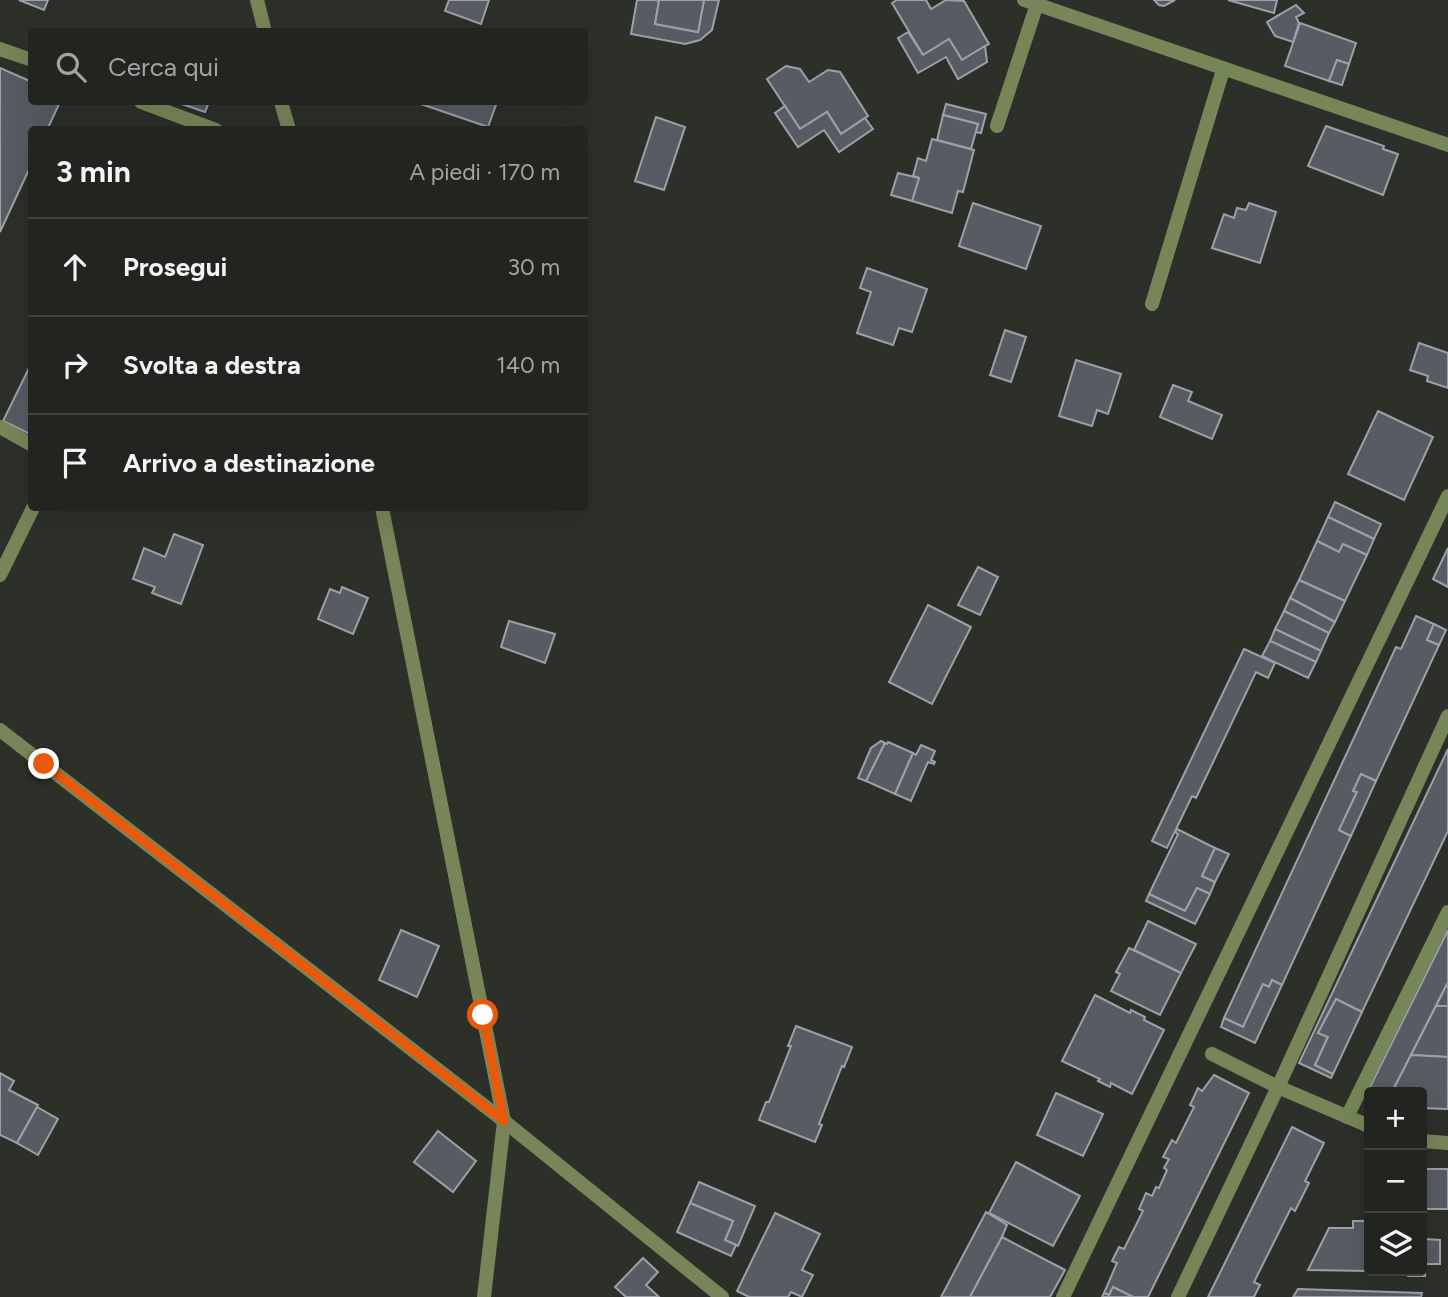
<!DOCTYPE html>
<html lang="it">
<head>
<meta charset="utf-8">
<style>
	:root { --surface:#22241f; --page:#2e302c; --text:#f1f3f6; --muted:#a2a4a4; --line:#3f413d }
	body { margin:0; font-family:Figtree,sans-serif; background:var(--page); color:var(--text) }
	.controls { position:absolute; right:21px; bottom:21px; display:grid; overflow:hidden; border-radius:7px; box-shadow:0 7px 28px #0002 }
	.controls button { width:63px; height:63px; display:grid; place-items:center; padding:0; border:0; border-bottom:2px solid var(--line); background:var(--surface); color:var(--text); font:35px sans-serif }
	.stop { position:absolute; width:21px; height:21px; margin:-16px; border:5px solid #ea580c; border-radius:50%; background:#fff }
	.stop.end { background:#ea580c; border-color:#fff; box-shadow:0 2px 7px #0008 }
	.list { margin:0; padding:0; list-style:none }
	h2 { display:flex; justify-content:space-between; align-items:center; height:91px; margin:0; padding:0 28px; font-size:30px }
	h2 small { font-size:23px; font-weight:400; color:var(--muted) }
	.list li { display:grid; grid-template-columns:46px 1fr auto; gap:21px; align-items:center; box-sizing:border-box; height:98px; padding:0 28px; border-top:2px solid var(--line) }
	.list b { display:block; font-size:26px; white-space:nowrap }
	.list em { font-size:23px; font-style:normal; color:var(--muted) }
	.icon { flex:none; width:38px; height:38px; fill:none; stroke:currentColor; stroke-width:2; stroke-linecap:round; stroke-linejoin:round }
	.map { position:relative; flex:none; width:1448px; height:1297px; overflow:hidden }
	.search { position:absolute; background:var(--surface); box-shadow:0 7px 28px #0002; left:28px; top:28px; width:560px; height:77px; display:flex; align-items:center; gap:18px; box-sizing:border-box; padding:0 24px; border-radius:7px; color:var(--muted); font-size:26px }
	.panel { position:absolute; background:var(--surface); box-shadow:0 7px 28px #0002; left:28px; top:126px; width:560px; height:385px; border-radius:7px }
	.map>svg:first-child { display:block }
	.building { fill:#575c63; stroke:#9ca1a9; stroke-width:2 }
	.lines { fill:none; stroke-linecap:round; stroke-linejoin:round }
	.street { stroke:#768658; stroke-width:14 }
	.route { stroke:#ea580c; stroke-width:9 }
</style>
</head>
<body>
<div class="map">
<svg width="1448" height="1297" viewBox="0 0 1448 1297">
	<rect width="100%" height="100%" fill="#2d3029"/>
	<g class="building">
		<polygon points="19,0 48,0 44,10"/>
		<polygon points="449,0 489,0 481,24 445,11"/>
		<polygon points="637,0 719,0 712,30 700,40 685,44 631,34"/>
		<polygon points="656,0 704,0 698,32 655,24 659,1"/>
		<polygon points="656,0 704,0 698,32 655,24 659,1"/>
		<polygon points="897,0 926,0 931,9 946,0 964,1 989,44 962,60 949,39 923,55 892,3"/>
		<polygon points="1154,0 1175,0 1164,6 1159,5"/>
		<polygon points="1228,0 1277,0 1274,13"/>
		<polygon points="1296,5 1304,13 1296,17 1299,23 1293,42 1275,36 1267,22"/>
		<polygon points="1300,23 1356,43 1349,64 1337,60 1329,81 1285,66"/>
		<polygon points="908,32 923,55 949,39 962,60 985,46 987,62 958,79 946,57 918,73 898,38"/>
		<polygon points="1337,60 1349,64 1342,85 1329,81"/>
		<polygon points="786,66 800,69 809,82 828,70 840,72 868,116 841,134 827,112 800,129 767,79"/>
		<polygon points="0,68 32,82 32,102 60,102 47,130 32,130 32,163 0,232"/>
		<polygon points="176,102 209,102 205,112"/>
		<polygon points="415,102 497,102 488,127"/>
		<polygon points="946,104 986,114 981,133 975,132 978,124 943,115"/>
		<polygon points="785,106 800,129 827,112 841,134 865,118 873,129 839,152 824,130 798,147 775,113"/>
		<polygon points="943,115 978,124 971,149 937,140"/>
		<polygon points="656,117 685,127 664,190 635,181"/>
		<polygon points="1326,126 1384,146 1383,149 1398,154 1383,195 1308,166"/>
		<polygon points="932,139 974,150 963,192 958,191 952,213 912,201 919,178 913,176 918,158 926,161"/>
		<polygon points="898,173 919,178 912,201 891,195"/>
		<polygon points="973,203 1041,226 1026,269 959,246"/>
		<polygon points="1249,203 1276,212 1260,263 1212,248 1224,214 1234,218 1237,208 1246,210"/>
		<polygon points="867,268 927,289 912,332 899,328 893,345 857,333 871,292 860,288"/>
		<polygon points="1005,330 1026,337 1011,382 990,375"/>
		<polygon points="1419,343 1448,353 1448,388 1427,381 1428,376 1410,370"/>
		<polygon points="1076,360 1121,374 1108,414 1097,410 1092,426 1059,416"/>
		<polygon points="32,362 32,435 3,421"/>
		<polygon points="1173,385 1192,392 1188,401 1222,415 1212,439 1160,417"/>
		<polygon points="1378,411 1433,437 1404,500 1348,474"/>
		<polygon points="1335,502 1381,524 1374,539 1328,517"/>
		<polygon points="1328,517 1374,539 1367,555 1343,544 1339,552 1317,541"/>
		<polygon points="174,534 203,545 181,604 152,593 155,587 133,579 144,548 165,557"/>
		<polygon points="1317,541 1339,552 1343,544 1367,555 1345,601 1299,580"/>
		<polygon points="1448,548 1448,587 1433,579"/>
		<polygon points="978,567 998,577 980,615 958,605"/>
		<polygon points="1299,580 1345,601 1335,622 1290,598"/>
		<polygon points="342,587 368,598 353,634 318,619 330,589 340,593"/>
		<polygon points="1290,598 1335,622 1329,633 1284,611"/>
		<polygon points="928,605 971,627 932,704 889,682"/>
		<polygon points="1284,611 1329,633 1321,651 1275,629"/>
		<polygon points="1416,616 1434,624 1427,640 1439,645 1376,781 1361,774 1353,791 1357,792 1339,830 1351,836 1282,985 1272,980 1269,987 1263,984 1243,1027 1224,1018 1396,647 1401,649"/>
		<polygon points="509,621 555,634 545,663 501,647"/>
		<polygon points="1434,624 1446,630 1439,645 1427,640"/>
		<polygon points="1275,629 1321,651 1316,662 1270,641"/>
		<polygon points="1270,641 1316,662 1308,678 1262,656"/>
		<polygon points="1244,649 1275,663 1268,678 1256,672 1196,798 1192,796 1167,848 1152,841"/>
		<polygon points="881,741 885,743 866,781 858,778 871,748"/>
		<polygon points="888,742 913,753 895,794 866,781 885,743 887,744"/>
		<polygon points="921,745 935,751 931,760 935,762 934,764 928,762 911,801 895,794 913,753 916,755"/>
		<polygon points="1448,749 1448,831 1362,1012 1336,999 1318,1033 1328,1037 1315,1065 1333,1074 1331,1078 1299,1063"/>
		<polygon points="1361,774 1376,781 1351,836 1339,830 1357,792 1353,791"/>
		<polygon points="1177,829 1215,848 1202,876 1215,882 1210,894 1197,888 1185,911 1149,894 1178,834 1175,832"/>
		<polygon points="1215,848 1229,854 1215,882 1202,876"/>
		<polygon points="1197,888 1210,894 1195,924 1146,901 1149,894 1185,911"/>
		<polygon points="1148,921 1196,944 1181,973 1134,950"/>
		<polygon points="401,930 439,946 417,997 379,980"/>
		<polygon points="1448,930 1448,982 1392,1092 1369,1092 1369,1097 1366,1095"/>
		<polygon points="1129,948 1181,973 1160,1015 1111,991 1120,974 1116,972"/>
		<polygon points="1272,980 1282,985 1255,1043 1221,1027 1224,1018 1243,1027 1263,984 1269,987"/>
		<polygon points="1446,986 1448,986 1448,1006 1436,1006"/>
		<polygon points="1095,995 1130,1013 1131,1010 1145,1017 1144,1020 1164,1030 1132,1094 1111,1083 1110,1087 1098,1081 1100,1079 1062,1061"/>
		<polygon points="1336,999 1362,1012 1333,1074 1315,1065 1328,1037 1318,1033"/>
		<polygon points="1436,1006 1448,1006 1448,1057 1411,1055"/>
		<polygon points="796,1026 852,1047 844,1067 842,1066 819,1124 822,1125 815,1142 759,1120 766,1102 769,1102 791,1046 788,1046"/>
		<polygon points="1411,1055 1448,1057 1448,1109 1422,1108 1422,1092 1392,1092"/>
		<polygon points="0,1073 14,1081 9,1090 38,1105 17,1143 0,1135"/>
		<polygon points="1214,1075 1249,1093 1148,1297 1133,1297 1113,1287 1109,1295 1104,1293 1117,1263 1112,1261 1119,1247 1124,1249 1143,1211 1139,1209 1146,1193 1152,1196 1156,1187 1159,1188 1167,1170 1164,1168 1169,1159 1163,1157 1172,1140 1176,1143 1194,1107 1190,1105 1198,1088 1202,1091"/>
		<polygon points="1056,1093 1103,1114 1083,1156 1037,1135"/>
		<polygon points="37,1107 58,1119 38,1155 17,1143"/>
		<polygon points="1292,1127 1324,1143 1305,1181 1309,1183 1295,1211 1291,1208 1254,1282 1260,1285 1254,1297 1208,1297"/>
		<polygon points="438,1131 476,1161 453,1192 414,1162"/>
		<polygon points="1016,1162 1080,1196 1053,1246 989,1213"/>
		<polygon points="1422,1169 1448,1169 1448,1209 1426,1209 1425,1239 1440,1240 1440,1264 1425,1264 1425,1276 1408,1276 1408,1271 1381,1271 1422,1271"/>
		<polygon points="699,1182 755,1206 738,1246 725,1240 733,1221 690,1203"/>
		<polygon points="690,1203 733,1221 725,1240 736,1245 731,1256 677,1232"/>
		<polygon points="986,1212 1007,1225 1002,1237 970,1297 941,1297"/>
		<polygon points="775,1213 820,1234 802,1270 813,1275 802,1297 791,1292 788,1297 749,1297 737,1291"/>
		<polygon points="1353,1221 1367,1221 1369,1271 1308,1270 1329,1228 1353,1228"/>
		<polygon points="1002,1237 1065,1270 1050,1297 970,1297"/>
		<polygon points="643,1258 658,1272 646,1285 659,1297 626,1297 615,1287"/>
		<polygon points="1113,1287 1133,1297 1102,1297 1104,1293 1109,1295"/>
		<polygon points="1298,1289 1422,1293 1421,1297 1293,1297"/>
	</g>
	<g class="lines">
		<g class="street">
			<polyline points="257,0 265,32"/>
			<polyline points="1024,0 1448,145"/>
			<polyline points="0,49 32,60"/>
			<polyline points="141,102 216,130"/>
			<polyline points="281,102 289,130"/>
			<polyline points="997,126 1037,4"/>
			<polyline points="1152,304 1223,70"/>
			<polyline points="0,427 32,445"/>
			<polyline points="382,508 504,1121 484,1297"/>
			<polyline points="0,575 33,508"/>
			<polyline points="0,730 504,1121 722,1297"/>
			<polyline points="1212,1054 1278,1087 1369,1126"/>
			<polyline points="1347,1117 1448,912"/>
			<polyline points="1422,1141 1448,1143"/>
			<polyline points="1063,1297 1448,496"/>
			<polyline points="1178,1297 1278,1087 1448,716"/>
		</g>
	</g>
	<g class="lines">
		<polyline class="route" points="44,764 504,1121 483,1015"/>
	</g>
</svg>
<div class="controls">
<button>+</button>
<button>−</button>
<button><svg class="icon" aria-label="layers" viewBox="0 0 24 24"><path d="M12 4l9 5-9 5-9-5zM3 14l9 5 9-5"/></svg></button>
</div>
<div class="stop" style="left:483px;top:1015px"></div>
<div class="stop end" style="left:44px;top:764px"></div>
<div class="search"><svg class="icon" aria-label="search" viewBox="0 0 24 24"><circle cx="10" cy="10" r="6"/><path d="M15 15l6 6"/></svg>Cerca qui</div>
<section class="panel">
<h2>3 min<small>A piedi · 170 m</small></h2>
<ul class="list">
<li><svg class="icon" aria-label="ahead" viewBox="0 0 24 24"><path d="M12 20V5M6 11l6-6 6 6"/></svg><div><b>Prosegui</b></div><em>30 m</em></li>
<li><svg class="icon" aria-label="right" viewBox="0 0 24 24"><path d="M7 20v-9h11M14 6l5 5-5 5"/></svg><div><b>Svolta a destra</b></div><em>140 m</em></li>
<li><svg class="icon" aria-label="arrive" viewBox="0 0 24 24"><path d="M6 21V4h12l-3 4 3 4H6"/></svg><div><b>Arrivo a destinazione</b></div></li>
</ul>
</section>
</div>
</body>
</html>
